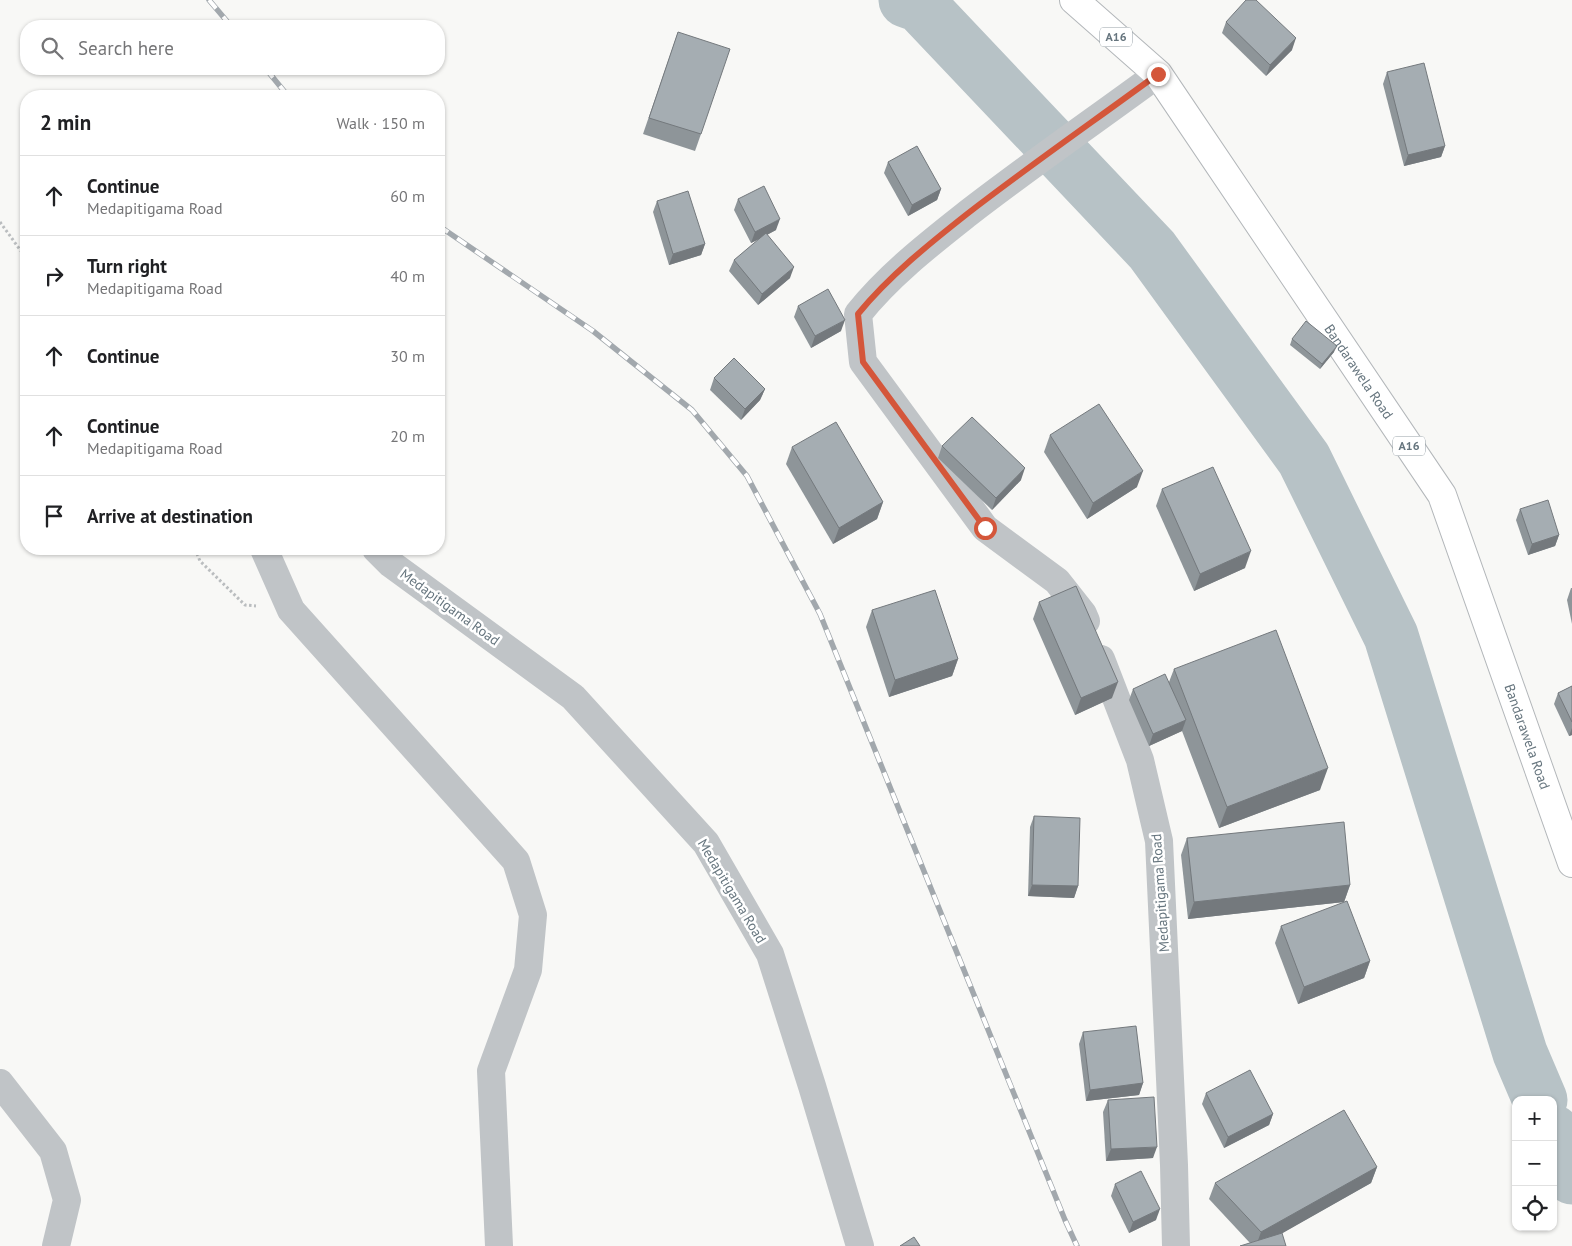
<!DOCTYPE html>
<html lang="en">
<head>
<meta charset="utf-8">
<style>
	:root { --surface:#fff; --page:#f6f6f6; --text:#202124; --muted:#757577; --line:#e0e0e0 }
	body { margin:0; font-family:"PT Sans",sans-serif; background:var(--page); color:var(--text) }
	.controls { position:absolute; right:15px; bottom:15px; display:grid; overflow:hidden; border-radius:10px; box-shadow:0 1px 4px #0004 }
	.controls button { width:45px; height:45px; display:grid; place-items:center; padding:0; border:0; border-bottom:1px solid var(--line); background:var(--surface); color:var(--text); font:25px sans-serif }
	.stop { position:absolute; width:15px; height:15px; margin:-11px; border:4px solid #d4563a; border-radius:50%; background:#fff }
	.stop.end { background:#d4563a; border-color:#fff; box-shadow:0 1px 5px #0008 }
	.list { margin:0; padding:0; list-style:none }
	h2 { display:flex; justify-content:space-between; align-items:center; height:65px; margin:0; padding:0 20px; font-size:21px }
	h2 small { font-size:16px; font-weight:400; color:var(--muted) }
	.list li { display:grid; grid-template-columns:32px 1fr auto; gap:15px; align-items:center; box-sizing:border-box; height:80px; padding:0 20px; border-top:1px solid var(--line) }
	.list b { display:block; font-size:19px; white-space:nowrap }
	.list p { margin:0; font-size:16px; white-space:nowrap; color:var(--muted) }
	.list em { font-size:16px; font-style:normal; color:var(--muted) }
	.icon { flex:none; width:28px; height:28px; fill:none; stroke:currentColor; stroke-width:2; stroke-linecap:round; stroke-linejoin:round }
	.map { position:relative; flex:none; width:1572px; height:1246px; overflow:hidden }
	.search { position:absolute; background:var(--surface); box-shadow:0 1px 4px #0004; left:20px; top:20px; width:425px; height:55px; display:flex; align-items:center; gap:12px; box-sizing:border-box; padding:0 18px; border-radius:20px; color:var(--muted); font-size:19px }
	.panel { position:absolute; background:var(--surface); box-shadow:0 1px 4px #0004; left:20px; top:90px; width:425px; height:465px; border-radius:20px }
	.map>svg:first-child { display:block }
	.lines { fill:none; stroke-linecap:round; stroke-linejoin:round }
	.river { stroke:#b7c2c6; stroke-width:55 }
	.highway-casing { stroke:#b3b7ba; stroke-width:30 }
	.path { stroke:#babdbf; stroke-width:3; stroke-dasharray:2.5 2.5; stroke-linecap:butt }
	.minor { stroke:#c0c4c7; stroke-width:28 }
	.highway { stroke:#fff; stroke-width:28 }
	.rail-casing { stroke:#a2a8ad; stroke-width:5.5 }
	.rail { stroke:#fff; stroke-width:4; stroke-dasharray:11; stroke-linecap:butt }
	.wall { fill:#8e9599 }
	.shaded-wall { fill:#74797d }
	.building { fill:#a5adb2; stroke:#74797d }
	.route { stroke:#d4563a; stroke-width:6 }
	.labels { text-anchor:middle; stroke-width:5; stroke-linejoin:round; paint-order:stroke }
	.shield { fill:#fff; stroke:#949ea5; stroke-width:1 }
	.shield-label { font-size:12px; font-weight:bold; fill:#66757e }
	.street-label { font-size:14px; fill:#66757e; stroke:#fff }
</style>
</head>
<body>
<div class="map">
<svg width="1572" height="1246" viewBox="0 0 1572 1246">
	<rect width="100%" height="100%" fill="#f8f8f6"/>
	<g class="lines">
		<g class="river">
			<polyline points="906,0 920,5 1152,250 1304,459 1391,636 1520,1053 1540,1100"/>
			<polyline points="1553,1132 1572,1177"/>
		</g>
		<defs>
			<g id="highway">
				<path id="s1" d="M1074,0L1158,74L1442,495L1572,863"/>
			</g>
		</defs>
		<use href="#highway" class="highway-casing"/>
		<g class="path">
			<polyline points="0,222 26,258"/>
			<polyline points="195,549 200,561 245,605 256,606"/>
		</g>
		<g class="minor">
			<polyline points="264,549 291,610 516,861 533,915 528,970 491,1071 499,1246"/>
			<polyline points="376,549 391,564 573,697 706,843 770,954 812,1086 860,1246"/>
			<path d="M1086,621L1083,614L1057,581L985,528L863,362L858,314C888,276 929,244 967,214C1029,166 1094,121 1158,74"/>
			<polyline points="1101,659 1140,760 1159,841 1174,1165 1176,1246"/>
			<polyline points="0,1083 53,1151 67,1200 56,1246"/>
		</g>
		<use href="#highway" class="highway"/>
		<defs>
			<g id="rail">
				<polyline points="209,0 231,26"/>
				<polyline points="266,69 288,96"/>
				<polyline points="439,226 593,331 692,410 747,476 820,614 1065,1220 1077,1246"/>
			</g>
		</defs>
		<use href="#rail" class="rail-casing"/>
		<use href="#rail" class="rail"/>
	</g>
	<g class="wall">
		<polygon points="1226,22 1292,50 1266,76 1222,33"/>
		<polygon points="678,32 701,134 695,151 643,134"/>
		<polygon points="1387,72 1445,146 1441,157 1404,166 1383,84"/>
		<polygon points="888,162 941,189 937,200 908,216 884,173"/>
		<polygon points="738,199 776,230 767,235 790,278 758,305 729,271 734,260 760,239 751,243 734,210"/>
		<polygon points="657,201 705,244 701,255 669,265 653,212"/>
		<polygon points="798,306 841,331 811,348 794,317"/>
		<polygon points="1292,339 1334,352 1320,369 1290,345"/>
		<polygon points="714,378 765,389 760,400 741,420 710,390"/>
		<polygon points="1050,435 1137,487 1087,519 1044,452"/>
		<polygon points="942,446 1021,480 992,510 938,458"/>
		<polygon points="792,447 883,502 877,519 833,544 786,464"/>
		<polygon points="1162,489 1245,568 1194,591 1156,506"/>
		<polygon points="1520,509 1559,535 1555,546 1528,555 1516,520"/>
		<polygon points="1571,588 1572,588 1572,624 1567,600"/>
		<polygon points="1039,602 1112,698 1075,715 1033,619"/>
		<polygon points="872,610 958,659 952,676 889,697 866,627"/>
		<polygon points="1174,669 1320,790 1219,828 1182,731 1149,746 1129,700 1133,689 1169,682"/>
		<polygon points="1572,686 1572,735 1569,736 1554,704 1558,693"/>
		<polygon points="1034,816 1078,886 1074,898 1028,896 1030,827"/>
		<polygon points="1187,838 1350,885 1344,902 1188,919 1181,855"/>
		<polygon points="1281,926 1370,961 1364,978 1298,1004 1275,943"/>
		<polygon points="1083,1032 1143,1083 1139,1095 1086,1101 1079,1044"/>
		<polygon points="1206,1093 1273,1114 1269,1125 1224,1148 1202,1104"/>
		<polygon points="1108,1100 1153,1158 1106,1161 1103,1112"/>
		<polygon points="1377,1167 1371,1183 1282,1233 1250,1243 1209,1199 1215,1183"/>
		<polygon points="1115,1184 1156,1220 1129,1233 1111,1196"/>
	</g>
	<g class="shaded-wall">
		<polygon points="1296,38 1292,50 1266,76 1270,65"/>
		<polygon points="1445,146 1441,157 1404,166 1408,155"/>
		<polygon points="941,189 937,200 908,216 912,205"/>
		<polygon points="780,219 776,230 751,243 755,232"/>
		<polygon points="705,244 701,255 669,265 673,254"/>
		<polygon points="794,267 790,278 758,305 762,294"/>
		<polygon points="845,320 841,331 811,348 815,336"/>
		<polygon points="1337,346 1334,352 1320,369 1322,364"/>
		<polygon points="765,389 760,400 741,420 745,409"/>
		<polygon points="1025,468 1021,480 992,510 996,498"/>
		<polygon points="1143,471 1137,487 1087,519 1093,503"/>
		<polygon points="883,502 877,519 833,544 839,528"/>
		<polygon points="1559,535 1555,546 1528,555 1532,544"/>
		<polygon points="1251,551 1245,568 1194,591 1200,574"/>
		<polygon points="958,659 952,676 889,697 895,680"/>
		<polygon points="1118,682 1112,698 1075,715 1081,698"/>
		<polygon points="1186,720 1182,731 1149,746 1153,734"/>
		<polygon points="1572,728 1572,735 1569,736"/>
		<polygon points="1328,768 1320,790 1219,828 1227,807"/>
		<polygon points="1032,885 1078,886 1074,898 1028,896"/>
		<polygon points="1350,885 1344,902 1188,919 1194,902"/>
		<polygon points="1370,961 1364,978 1298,1004 1304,987"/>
		<polygon points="1143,1083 1139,1095 1086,1101 1090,1090"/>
		<polygon points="1273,1114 1269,1125 1224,1148 1228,1137"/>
		<polygon points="1157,1147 1153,1158 1106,1161 1111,1149"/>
		<polygon points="1377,1167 1371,1183 1260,1246 1256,1246 1261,1232"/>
		<polygon points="1160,1209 1156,1220 1129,1233 1133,1222"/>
	</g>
	<g class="building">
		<polygon points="1246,0 1256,0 1296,38 1270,65 1226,22"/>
		<polygon points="678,32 730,49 701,134 649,118"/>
		<polygon points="1424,63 1445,146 1408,155 1387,72"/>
		<polygon points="917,146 941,189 912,205 888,162"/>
		<polygon points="764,186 780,219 755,232 738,199"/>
		<polygon points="688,191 705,244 673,254 657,201"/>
		<polygon points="766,233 794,267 762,294 734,260"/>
		<polygon points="828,289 845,320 815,336 798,306"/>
		<polygon points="1306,321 1337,346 1322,364 1292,339"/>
		<polygon points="734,358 765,389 745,409 714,378"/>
		<polygon points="1099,404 1143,471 1093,503 1050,435"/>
		<polygon points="972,417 1025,468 996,498 942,446"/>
		<polygon points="836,422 883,502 839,528 792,447"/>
		<polygon points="1213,467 1251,551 1200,574 1162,489"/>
		<polygon points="1548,500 1559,535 1532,544 1520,509"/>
		<polygon points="1076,586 1118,682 1081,698 1039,602"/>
		<polygon points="935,590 958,659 895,680 872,610"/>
		<polygon points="1276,630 1328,768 1227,807 1174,669"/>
		<polygon points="1165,674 1186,720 1153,734 1133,689"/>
		<polygon points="1572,686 1572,722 1558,693"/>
		<polygon points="1034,816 1080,818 1078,886 1032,885"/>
		<polygon points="1344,822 1350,885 1194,902 1187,838"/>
		<polygon points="1347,901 1370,961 1304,987 1281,926"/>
		<polygon points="1136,1026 1143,1083 1090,1090 1083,1032"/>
		<polygon points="1250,1070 1273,1114 1228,1137 1206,1093"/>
		<polygon points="1154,1097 1157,1147 1111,1149 1108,1100"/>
		<polygon points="1344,1110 1377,1167 1261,1232 1215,1183"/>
		<polygon points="1141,1171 1160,1209 1133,1222 1115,1184"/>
		<polygon points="1282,1233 1286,1246 1240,1246"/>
		<polygon points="914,1237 920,1246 900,1246"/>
	</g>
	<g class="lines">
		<path class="route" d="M985,528L863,362L858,314C889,276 929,244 967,214C1029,166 1094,121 1158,74"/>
	</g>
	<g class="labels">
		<g class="shield">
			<rect x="1100" y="27.5" width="32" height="19" rx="4"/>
			<rect x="1393" y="436.5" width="32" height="19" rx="4"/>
		</g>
		<g class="shield-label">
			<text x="1116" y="41">A16</text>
			<text x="1409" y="450">A16</text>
		</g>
		<g class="street-label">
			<text dy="5" stroke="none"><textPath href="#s1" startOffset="471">Bandarawela Road</textPath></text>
			<text transform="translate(450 607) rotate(36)" y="5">Medapitigama Road</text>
			<text dy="5" stroke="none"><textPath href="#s1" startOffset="876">Bandarawela Road</textPath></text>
			<text transform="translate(732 891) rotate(59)" y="5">Medapitigama Road</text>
			<text transform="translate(1160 893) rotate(-94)" y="5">Medapitigama Road</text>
		</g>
	</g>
</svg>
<div class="controls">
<button>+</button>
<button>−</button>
<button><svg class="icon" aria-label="locate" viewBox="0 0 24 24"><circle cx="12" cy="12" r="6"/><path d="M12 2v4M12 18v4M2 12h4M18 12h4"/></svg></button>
</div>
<div class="stop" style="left:985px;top:528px"></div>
<div class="stop end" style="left:1158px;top:74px"></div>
<div class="search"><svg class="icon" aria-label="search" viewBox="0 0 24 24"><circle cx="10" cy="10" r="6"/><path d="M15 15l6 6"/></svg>Search here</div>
<section class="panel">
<h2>2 min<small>Walk · 150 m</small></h2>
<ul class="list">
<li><svg class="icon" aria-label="ahead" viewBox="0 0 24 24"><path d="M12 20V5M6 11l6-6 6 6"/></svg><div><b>Continue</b><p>Medapitigama Road</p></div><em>60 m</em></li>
<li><svg class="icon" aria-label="right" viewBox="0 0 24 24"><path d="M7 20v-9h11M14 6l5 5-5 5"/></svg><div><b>Turn right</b><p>Medapitigama Road</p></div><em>40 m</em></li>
<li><svg class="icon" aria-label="ahead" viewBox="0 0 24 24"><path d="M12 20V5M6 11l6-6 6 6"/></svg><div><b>Continue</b></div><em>30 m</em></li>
<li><svg class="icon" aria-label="ahead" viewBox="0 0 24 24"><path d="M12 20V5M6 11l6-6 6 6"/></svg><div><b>Continue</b><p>Medapitigama Road</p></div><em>20 m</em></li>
<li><svg class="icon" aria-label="arrive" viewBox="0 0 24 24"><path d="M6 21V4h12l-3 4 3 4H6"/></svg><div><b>Arrive at destination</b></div></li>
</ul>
</section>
</div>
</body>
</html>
